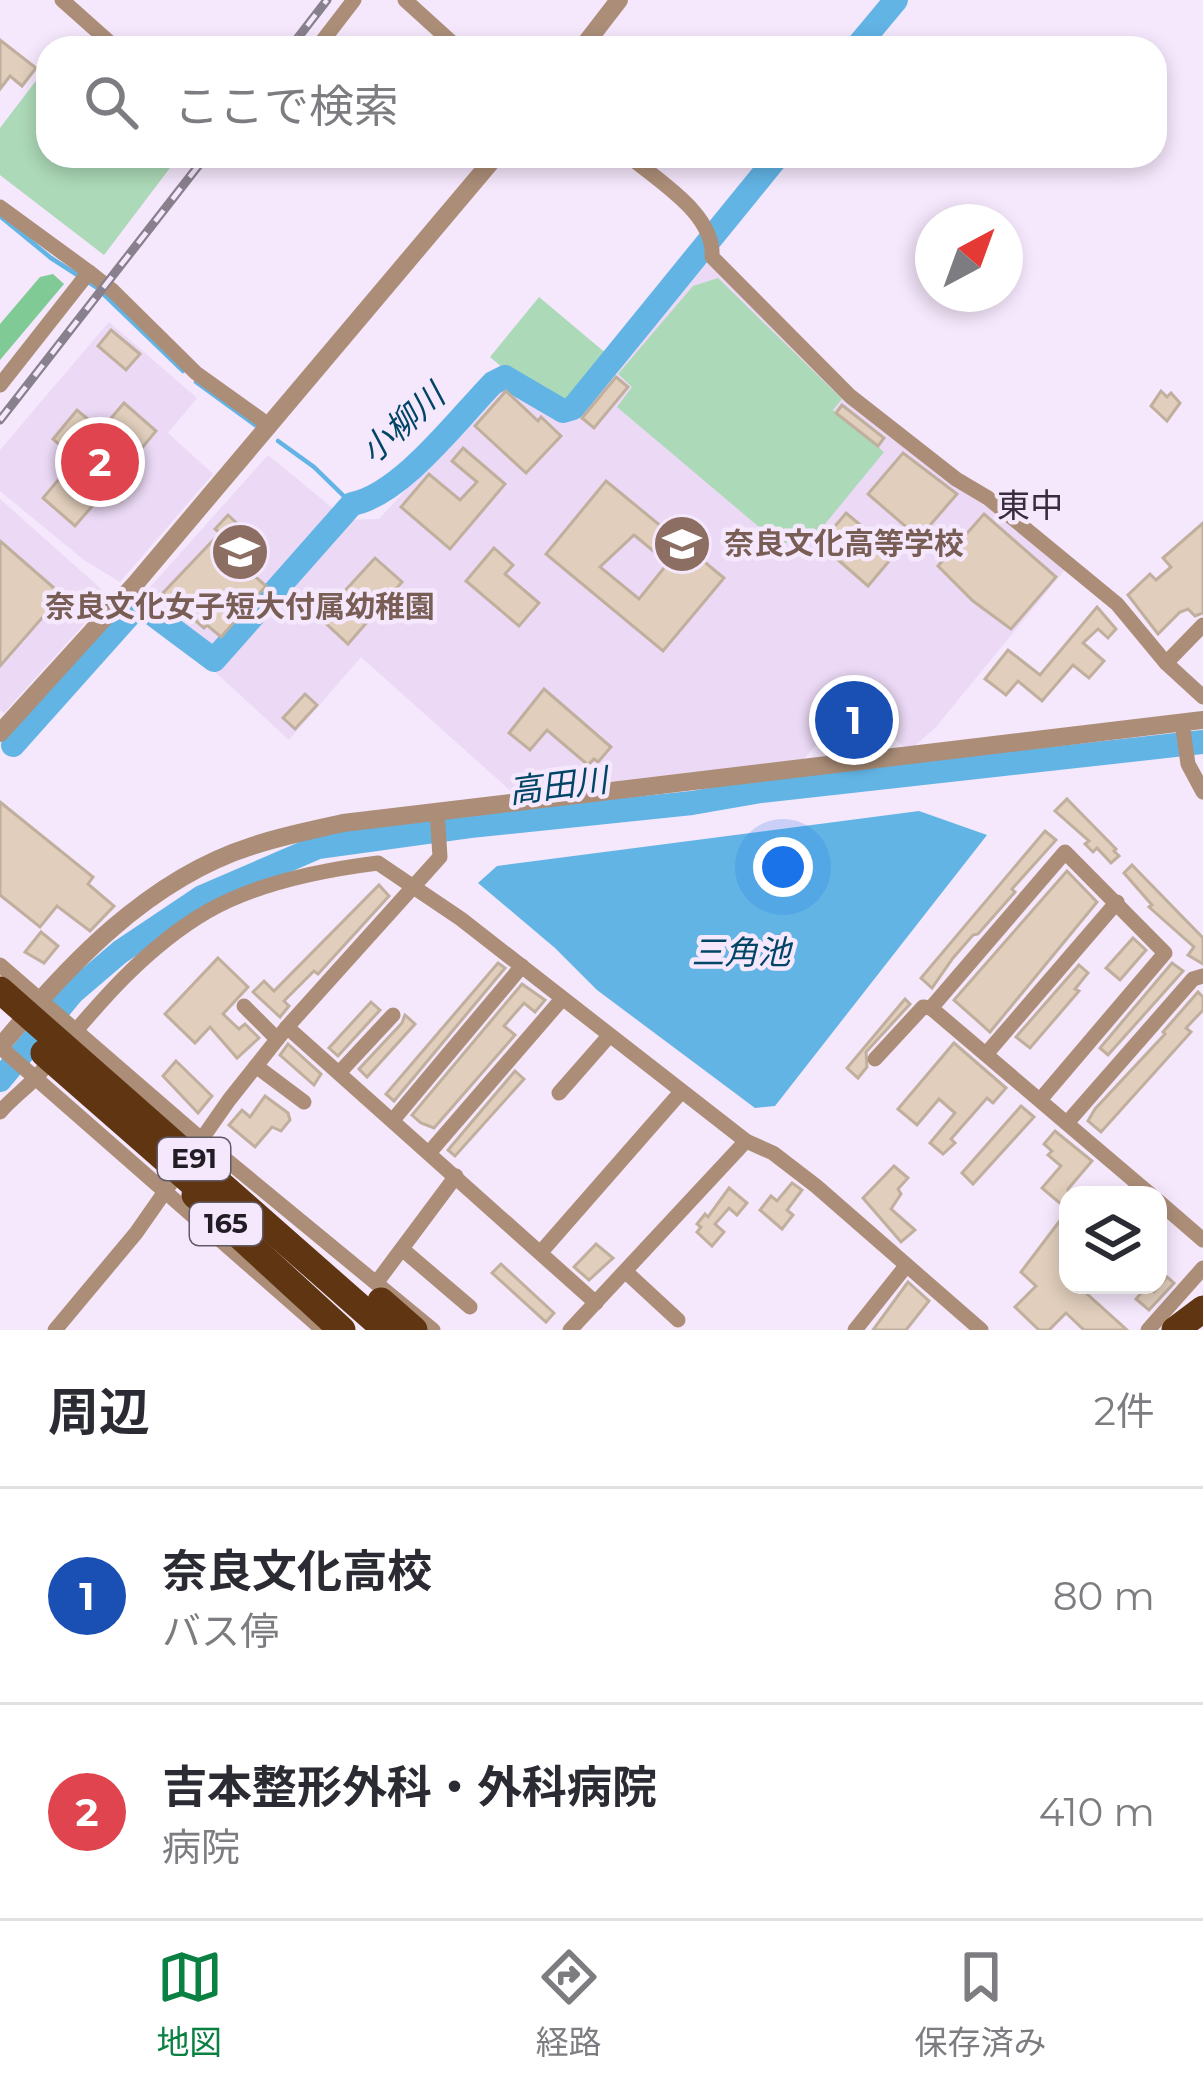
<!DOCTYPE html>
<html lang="ja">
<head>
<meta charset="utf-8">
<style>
	:root { --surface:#fff; --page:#f2f2f3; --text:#2b2b33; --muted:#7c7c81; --line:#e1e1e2; --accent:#0b8043 }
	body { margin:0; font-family:Montserrat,"Noto Sans JP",sans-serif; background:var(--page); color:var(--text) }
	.controls { position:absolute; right:36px; bottom:36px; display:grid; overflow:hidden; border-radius:24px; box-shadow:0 6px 18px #0003 }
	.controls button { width:108px; height:108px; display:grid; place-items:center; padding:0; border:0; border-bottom:3px solid var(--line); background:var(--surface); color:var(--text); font:60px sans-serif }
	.compass { position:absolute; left:915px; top:204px; width:108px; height:108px; border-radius:50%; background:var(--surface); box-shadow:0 6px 18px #0003; rotate:41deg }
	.you { position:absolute; left:783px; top:867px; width:42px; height:42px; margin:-30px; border:9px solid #fff; border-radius:50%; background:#1a73e8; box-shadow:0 0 0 18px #1a73e833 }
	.badge { display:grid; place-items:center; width:78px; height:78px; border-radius:50%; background:var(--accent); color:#fff; font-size:39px; font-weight:700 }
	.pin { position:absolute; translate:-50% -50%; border:6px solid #fff; box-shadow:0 3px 12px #0006 }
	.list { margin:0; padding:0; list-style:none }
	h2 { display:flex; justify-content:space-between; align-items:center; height:156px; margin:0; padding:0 48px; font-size:51px }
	h2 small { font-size:39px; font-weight:400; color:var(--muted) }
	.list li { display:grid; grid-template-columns:78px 1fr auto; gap:36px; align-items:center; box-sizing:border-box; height:216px; padding:0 48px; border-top:3px solid var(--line) }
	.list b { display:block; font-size:45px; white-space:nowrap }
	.list p { margin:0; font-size:39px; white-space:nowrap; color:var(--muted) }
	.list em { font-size:39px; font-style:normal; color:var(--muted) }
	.icon { flex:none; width:66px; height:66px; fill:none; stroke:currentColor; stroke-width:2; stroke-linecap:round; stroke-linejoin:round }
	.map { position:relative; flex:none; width:1203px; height:1330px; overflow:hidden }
	.search { position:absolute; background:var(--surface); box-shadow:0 6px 18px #0003; left:36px; right:36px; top:36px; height:132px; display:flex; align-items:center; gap:30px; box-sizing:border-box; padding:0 42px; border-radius:36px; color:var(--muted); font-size:45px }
	.sheet { height:588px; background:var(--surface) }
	nav { display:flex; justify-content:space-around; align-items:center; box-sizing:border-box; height:168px; border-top:3px solid var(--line); background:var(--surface); font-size:33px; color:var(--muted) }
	nav a { display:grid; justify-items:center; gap:6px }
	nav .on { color:var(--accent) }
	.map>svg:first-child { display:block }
	.built { fill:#ebd9f5 }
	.green { fill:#acd9b7 }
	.forest { fill:#7fca95 }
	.water { fill:#62b4e5 }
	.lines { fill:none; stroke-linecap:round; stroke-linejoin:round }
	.stream { stroke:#62b4e5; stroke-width:4.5 }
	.river { stroke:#62b4e5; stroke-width:24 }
	.building { fill:#e1cebc; stroke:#c1af9e; stroke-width:3; fill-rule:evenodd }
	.minor { stroke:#ac8e78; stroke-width:15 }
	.tertiary { stroke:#ac8e78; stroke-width:18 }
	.trunk { stroke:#603612; stroke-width:27 }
	.rail-casing { stroke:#89808e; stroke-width:9 }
	.rail { stroke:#f5e7fc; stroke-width:4.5; stroke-dasharray:14; stroke-linecap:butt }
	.trunk-bridge { stroke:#603612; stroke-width:27 }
	.labels { text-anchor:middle; stroke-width:9; stroke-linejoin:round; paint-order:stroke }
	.shield { fill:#f5e7fc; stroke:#615a66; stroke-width:3 }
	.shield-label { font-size:27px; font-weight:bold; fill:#221d25 }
	.education-label { font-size:30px; font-weight:bold; fill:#785e54; stroke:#f5e7fc; text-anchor:start }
	.water-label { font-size:33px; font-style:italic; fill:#004566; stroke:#f5e7fc }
	.neighbourhood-label { font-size:33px; fill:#372d3d; stroke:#f5e7fc }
</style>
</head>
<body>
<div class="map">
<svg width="1203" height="1330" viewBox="0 0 1203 1330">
	<rect width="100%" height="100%" fill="#f5e7fc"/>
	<g class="built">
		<polygon points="708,262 848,400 1067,567 935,728 911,749 905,748 866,714 845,711 804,759 513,793 361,657 289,740 213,670 348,520 379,519 506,381 555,418 568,421 579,417"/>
		<polygon points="109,322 197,398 168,433 213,474 120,582 84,560 0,491 0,450"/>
		<polygon points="268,455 335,510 211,652 144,594"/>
		<polygon points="0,499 109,596 4,713 0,710"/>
	</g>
	<g class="green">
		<polygon points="48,65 48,156 179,156 104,255 0,175 0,128"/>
		<polygon points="718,278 842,399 833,410 884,452 802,552 792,543 778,543 617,407 632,387 618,374 693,286"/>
		<polygon points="539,297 608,355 569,407 509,373 490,357"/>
	</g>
	<polygon class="forest" points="53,274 64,284 0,360 0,324 40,277"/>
	<polygon class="water" points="919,811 987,835 775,1106 755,1108 597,990 555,948 478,883 497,866"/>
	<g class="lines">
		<g class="stream">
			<polyline points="0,216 51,258 96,287 183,371"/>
			<polyline points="196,382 255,425"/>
			<polyline points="278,441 314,467 352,504"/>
		</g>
		<g class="river">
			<polyline points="856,48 896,0"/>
			<path d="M13,745L139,604L214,660L352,504C401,495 458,419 493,383L505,377L563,411L573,408L778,156"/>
			<polyline points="0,1080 72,993 120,952 202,897 318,847 470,826 692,803 761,791 1203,742"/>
		</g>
	</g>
	<g class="building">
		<polygon points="0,40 36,68 22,86 10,76 0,89"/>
		<polygon points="111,330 140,354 126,370 98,346"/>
		<polygon points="616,377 628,387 594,428 582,418"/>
		<polygon points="506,391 538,421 541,417 561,436 526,473 475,426"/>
		<polygon points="1161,391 1167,397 1171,393 1180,403 1167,421 1151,406"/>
		<polygon points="124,403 156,431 126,467 140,479 121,501 107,489 75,526 43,498 76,459 53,439 77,410 101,430"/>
		<polygon points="842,405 884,438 878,446 836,413"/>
		<polygon points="463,448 505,484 450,549 401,507 429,474 460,500 477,482 452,461"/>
		<polygon points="903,453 957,494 919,538 868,494"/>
		<path d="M606,481L724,578L663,651L546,554ZM634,535L668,563L639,599L600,567Z"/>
		<polygon points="846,513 895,554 868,586 820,544"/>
		<polygon points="984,514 1056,577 1011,629 973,601 938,566"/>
		<polygon points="228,515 241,527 222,548 266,586 221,637 207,625 204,628 163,593 220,533 215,529"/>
		<polygon points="1203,523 1203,613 1195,616 1188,609 1180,612 1158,634 1128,595 1150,574 1156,580 1171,567 1163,558"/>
		<polygon points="0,541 62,595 0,666"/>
		<polygon points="494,548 513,565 505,574 539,603 519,626 466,581"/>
		<polygon points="375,558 402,582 348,644 320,618"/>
		<polygon points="1097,607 1116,629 1108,638 1098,629 1083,643 1104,661 1089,678 1073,665 1042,701 1018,681 1006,695 985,679 1008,650 1040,675"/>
		<polygon points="544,689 611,747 598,762 594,759 588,765 547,730 530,750 509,733"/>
		<polygon points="305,694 317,705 295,729 283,718"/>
		<polygon points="1067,799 1116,849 1114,851 1119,856 1111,863 1097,848 1093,852 1085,844 1089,841 1055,811"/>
		<polygon points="0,802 93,877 88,884 114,906 90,931 57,906 40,927 0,895"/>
		<polygon points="1045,831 1056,840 1012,889 1015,892 978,934 973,935 953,958 932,988 921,978"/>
		<polygon points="1132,865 1203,938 1203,964 1188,955 1194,947 1149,907 1152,905 1124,873"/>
		<polygon points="1067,871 1097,902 990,1032 954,1000"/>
		<polygon points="379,885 389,896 318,974 314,971 284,1001 289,1006 280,1017 253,992 264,981 274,991"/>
		<polygon points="41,932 58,946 44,963 25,952"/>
		<polygon points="1133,938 1146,950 1120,980 1106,968"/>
		<polygon points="218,958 248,987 223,1014 239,1029 245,1024 259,1038 237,1058 210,1027 195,1043 165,1014"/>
		<polygon points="498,963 505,968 394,1101 386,1094"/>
		<polygon points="1172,963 1183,971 1108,1055 1100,1048"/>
		<polygon points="1079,965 1088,973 1075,989 1079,991 1030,1048 1016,1037"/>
		<polygon points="522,984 545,1000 535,1012 524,1003 504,1026 515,1035 434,1128 421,1123 412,1115"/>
		<polygon points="1198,992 1203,997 1203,1010 1186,1028 1191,1032 1101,1132 1088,1121 1095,1109 1165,1034 1163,1032"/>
		<polygon points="905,999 910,1004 866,1052 867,1067 858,1078 847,1068"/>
		<polygon points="371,1002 380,1010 338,1056 329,1048"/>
		<polygon points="405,1015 415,1024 367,1077 359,1069 402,1023"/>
		<polygon points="954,1043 1006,1088 993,1103 987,1098 951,1139 955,1143 943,1154 930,1143 955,1113 939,1099 917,1125 898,1109"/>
		<polygon points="288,1044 321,1074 314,1085 280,1055"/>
		<polygon points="176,1061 212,1096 198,1113 163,1076"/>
		<polygon points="515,1071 524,1079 455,1156 448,1150"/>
		<polygon points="265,1096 288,1113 290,1120 281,1131 272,1127 255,1147 229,1125 242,1110 250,1117"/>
		<polygon points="1021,1106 1034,1117 973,1184 962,1173"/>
		<polygon points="1055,1131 1092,1161 1068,1189 1068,1210 1042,1188 1061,1166 1048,1155 1052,1151 1044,1144"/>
		<polygon points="894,1166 908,1178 898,1189 901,1194 891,1209 915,1230 901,1242 863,1198"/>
		<polygon points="792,1183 802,1190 787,1210 793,1215 782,1229 760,1210 771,1196 777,1201"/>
		<polygon points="729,1188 747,1203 737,1215 729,1208 715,1224 724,1232 712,1246 697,1232 701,1227 697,1224 705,1214 708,1217"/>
		<polygon points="1068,1210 1068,1285 1077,1285 1127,1330 1084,1330 1066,1313 1049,1330 1039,1330 1015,1307 1036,1286 1021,1272"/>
		<polygon points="596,1244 613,1258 589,1280 574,1267"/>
		<polygon points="501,1264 554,1313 546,1322 492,1273"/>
		<polygon points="1167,1277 1174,1283 1149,1310 1136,1299 1147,1286 1154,1292"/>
		<polygon points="908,1282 929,1301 906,1330 873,1330"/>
	</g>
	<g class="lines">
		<g class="minor">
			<polyline points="62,0 116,48"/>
			<polyline points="405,0 458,48"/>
			<polyline points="317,48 354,0"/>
			<path d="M629,156C659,182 715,214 712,257L850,396L956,479L988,498L1117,604L1166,663L1203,697"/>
			<polyline points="0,207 89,272 0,385"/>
			<polyline points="89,272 113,291 196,373 270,426"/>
			<polyline points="1166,663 1203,625"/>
			<polyline points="1182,722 1188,764 1203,792"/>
			<polyline points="0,965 201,1139 433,1330"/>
			<polyline points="244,1006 277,1039"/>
			<polyline points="287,1027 596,1303"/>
			<polyline points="0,1047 323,1330"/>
			<polyline points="987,1053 1117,902"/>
			<polyline points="875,1059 923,1007 931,1008"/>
			<polyline points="256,1066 304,1102"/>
			<polyline points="339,1073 393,1015"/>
			<polyline points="559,1093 609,1036"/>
			<polyline points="1040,1100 1165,953 1065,852 931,1008 1151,1195"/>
			<path d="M0,1112C12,1098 28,1087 40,1073C90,1014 139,951 208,911C257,883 322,870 378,863L461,919L746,1141L773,1153L816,1186L981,1330"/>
			<polyline points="393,1120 522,966"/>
			<polyline points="1067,1123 1193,979 1203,976"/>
			<polyline points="429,1153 562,999"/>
			<polyline points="1158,1201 1203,1240"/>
			<polyline points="402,1249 470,1307"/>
			<polyline points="541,1252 681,1092"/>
			<polyline points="626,1272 678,1320"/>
			<polyline points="377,1282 456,1176"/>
			<polyline points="55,1330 136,1233 229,1100 287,1027 440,857 437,811"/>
			<polyline points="570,1330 746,1141"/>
			<polyline points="855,1330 906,1266"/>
			<polyline points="1148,1330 1203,1268"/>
		</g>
		<g class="tertiary">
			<polyline points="582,48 619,0"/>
			<polyline points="0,733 136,583 496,156"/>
			<path d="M0,1047C68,965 148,879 252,846C281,836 313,830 343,823L1203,720"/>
		</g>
		<g class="trunk">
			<polyline points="381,1301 414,1330"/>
			<polyline points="1175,1330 1203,1309"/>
		</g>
		<defs>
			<g id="rail">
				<polyline points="290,48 327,0"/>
				<polyline points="0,420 206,156"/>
			</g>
		</defs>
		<use href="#rail" class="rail-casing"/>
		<use href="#rail" class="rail"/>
		<g class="trunk-bridge">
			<polyline points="0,990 386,1330"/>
			<polyline points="44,1053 213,1201"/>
			<polyline points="195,1195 342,1330"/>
		</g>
	</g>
	<defs>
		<symbol id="school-disc" viewBox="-11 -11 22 22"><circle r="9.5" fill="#8d6e63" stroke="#f5e7fc"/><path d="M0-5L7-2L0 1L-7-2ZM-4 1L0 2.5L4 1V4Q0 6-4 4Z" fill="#fff"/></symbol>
	</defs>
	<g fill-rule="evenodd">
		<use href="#school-disc" x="649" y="511" width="66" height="66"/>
		<use href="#school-disc" x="207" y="519" width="66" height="66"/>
	</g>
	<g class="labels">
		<g class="shield">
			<rect x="158" y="1138" width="72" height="42" rx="9"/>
			<rect x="190" y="1203" width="72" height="42" rx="9"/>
		</g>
		<g class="shield-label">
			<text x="194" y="1168">E91</text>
			<text x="226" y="1233">165</text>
		</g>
		<g class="education-label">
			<text x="724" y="554">奈良文化高等学校</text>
			<text x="240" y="617" text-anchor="middle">奈良文化女子短大付属幼稚園</text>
		</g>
		<g class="water-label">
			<text transform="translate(402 423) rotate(-42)" y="12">小柳川</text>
			<text transform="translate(558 785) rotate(-7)" y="12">高田川</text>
			<text x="741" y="964">三角池</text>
		</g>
		<g class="neighbourhood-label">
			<text x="1030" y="517">東中</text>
		</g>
	</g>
</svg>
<div class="controls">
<button><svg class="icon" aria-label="layers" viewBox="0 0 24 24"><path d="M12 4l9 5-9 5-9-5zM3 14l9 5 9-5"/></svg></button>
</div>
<svg class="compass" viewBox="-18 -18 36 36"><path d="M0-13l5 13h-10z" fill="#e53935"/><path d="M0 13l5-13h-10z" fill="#7c7c81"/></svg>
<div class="you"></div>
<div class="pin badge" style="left:854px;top:720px;background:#1a4fb4">1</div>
<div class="pin badge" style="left:100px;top:462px;background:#e0444e">2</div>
<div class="search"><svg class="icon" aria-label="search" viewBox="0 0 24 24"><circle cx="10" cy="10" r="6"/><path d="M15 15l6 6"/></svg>ここで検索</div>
</div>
<section class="sheet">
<h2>周辺<small>2件</small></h2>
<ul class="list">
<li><span class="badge" style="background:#1a4fb4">1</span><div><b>奈良文化高校</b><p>バス停</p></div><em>80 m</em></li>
<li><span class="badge" style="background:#e0444e">2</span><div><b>吉本整形外科・外科病院</b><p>病院</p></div><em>410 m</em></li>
</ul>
</section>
<nav>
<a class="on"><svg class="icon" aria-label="map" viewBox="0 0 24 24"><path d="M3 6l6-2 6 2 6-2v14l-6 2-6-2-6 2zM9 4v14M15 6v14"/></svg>地図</a>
<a><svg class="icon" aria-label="directions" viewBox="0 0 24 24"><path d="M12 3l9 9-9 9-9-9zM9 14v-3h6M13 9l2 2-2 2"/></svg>経路</a>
<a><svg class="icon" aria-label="saved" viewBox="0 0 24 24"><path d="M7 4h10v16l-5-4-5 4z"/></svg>保存済み</a>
</nav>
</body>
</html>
